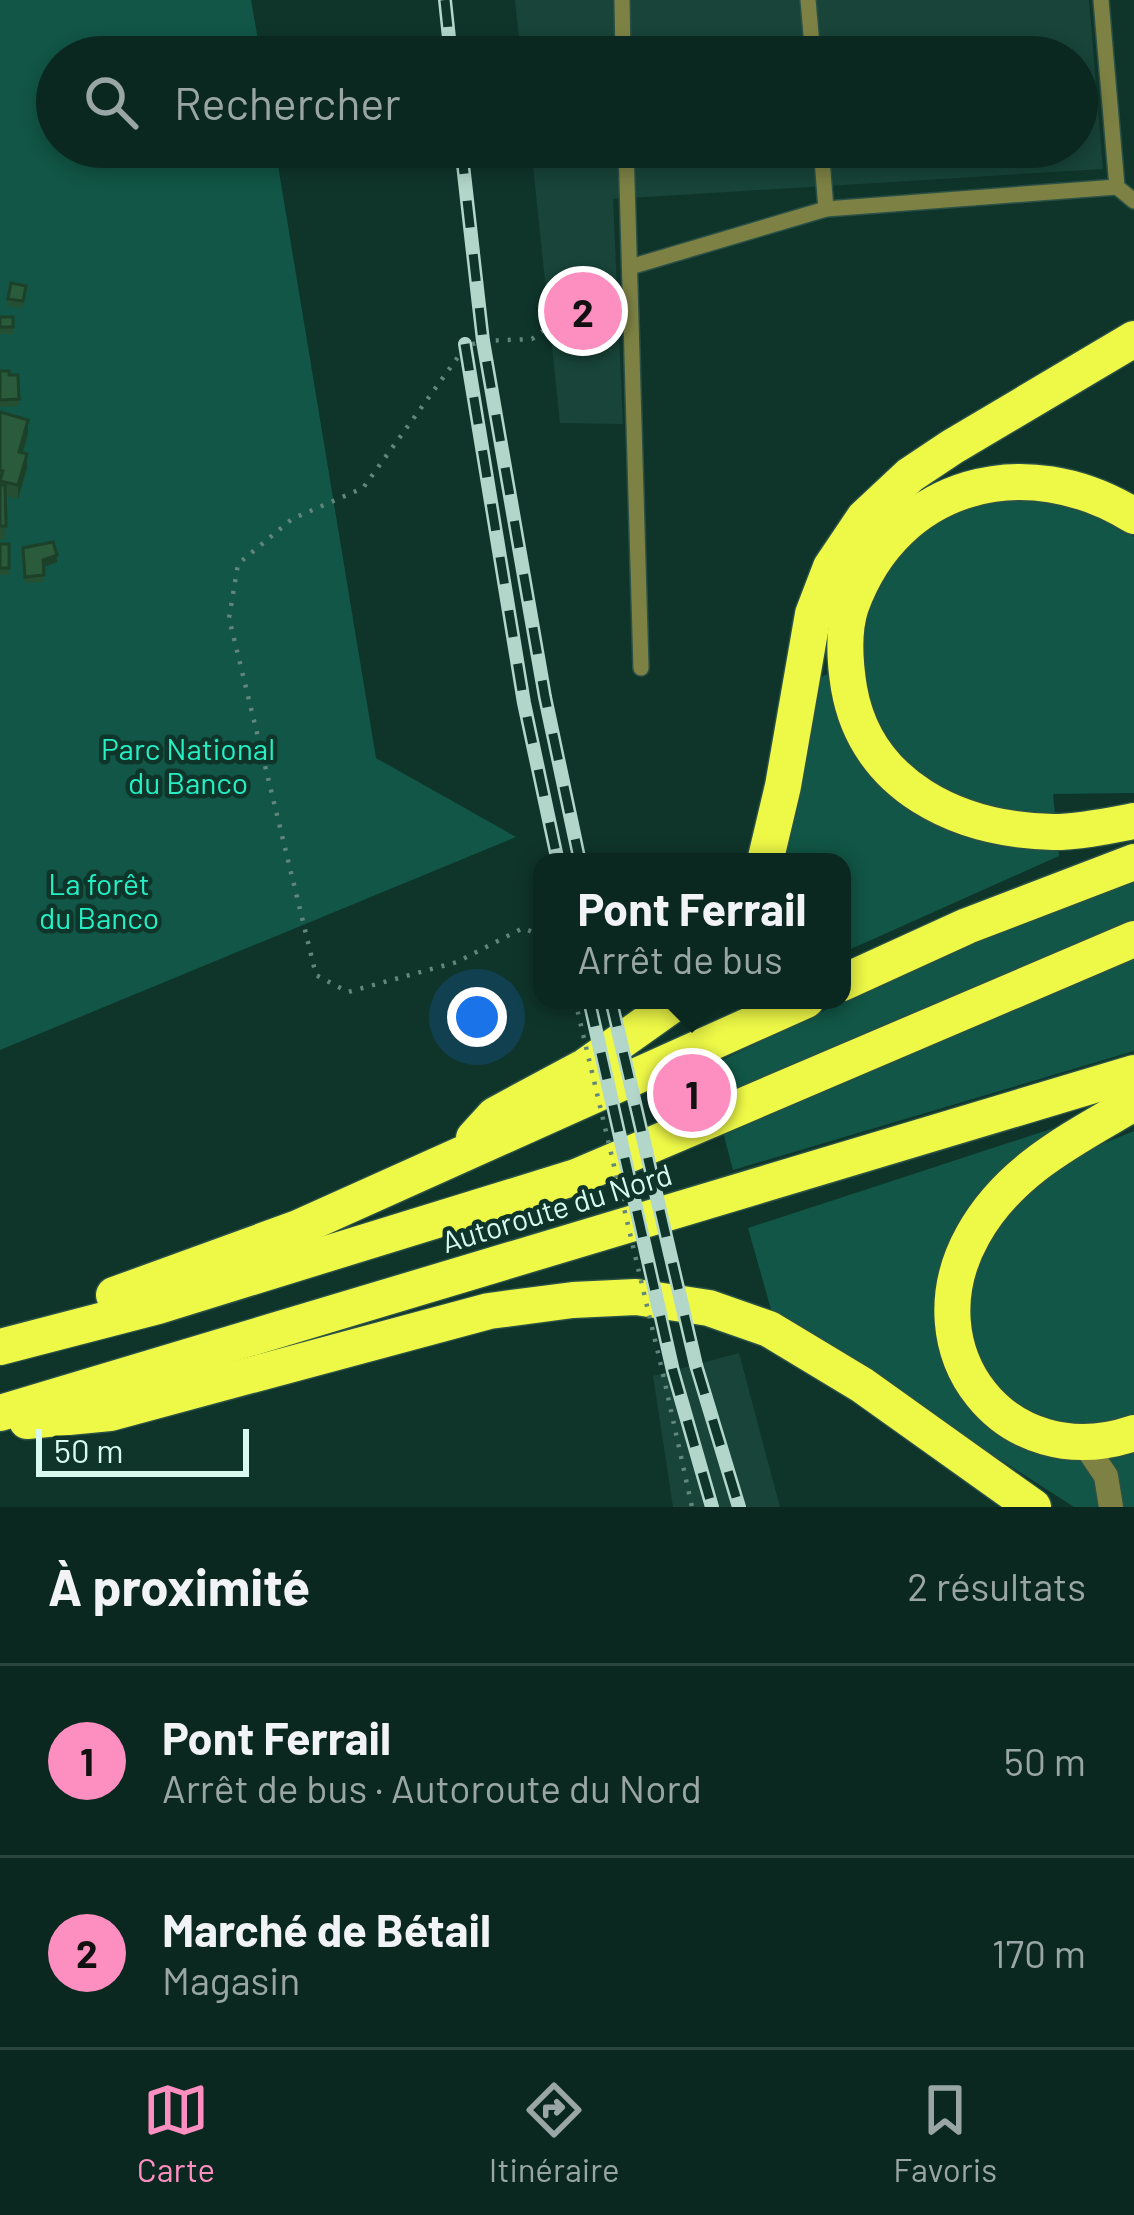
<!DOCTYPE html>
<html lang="fr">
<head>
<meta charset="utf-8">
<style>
	:root { --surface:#0b2820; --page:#19342d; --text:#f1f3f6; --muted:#9aa6a5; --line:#2b443e; --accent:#fd8ec0 }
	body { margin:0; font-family:Barlow,sans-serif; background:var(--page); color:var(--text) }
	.scale { position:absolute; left:36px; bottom:30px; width:213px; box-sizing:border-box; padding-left:12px; border:6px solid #d8faee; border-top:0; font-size:33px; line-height:42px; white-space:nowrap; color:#d8faee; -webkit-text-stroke:9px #0f352b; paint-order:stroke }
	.you { position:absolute; left:477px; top:1017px; width:42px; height:42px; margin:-30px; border:9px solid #fff; border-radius:50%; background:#1a73e8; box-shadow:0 0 0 18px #1a73e833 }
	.badge { display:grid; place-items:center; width:78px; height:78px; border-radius:50%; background:var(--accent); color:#111; font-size:39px; font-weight:700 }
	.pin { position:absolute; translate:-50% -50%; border:6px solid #fff; box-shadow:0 3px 12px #0006 }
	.popup { position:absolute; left:533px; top:853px; width:318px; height:156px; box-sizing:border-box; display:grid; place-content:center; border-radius:24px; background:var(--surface); filter:drop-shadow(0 3px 9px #0005); font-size:39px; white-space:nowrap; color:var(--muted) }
	.popup b { font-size:45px; color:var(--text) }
	.popup::after { content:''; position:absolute; left:50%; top:100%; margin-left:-24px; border:24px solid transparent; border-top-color:var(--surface) }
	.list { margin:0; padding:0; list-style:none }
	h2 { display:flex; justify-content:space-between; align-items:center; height:156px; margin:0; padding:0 48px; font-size:51px }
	h2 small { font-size:39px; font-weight:400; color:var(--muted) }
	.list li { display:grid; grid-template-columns:78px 1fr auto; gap:36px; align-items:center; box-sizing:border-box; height:192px; padding:0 48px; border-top:3px solid var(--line) }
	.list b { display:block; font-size:45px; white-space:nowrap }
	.list p { margin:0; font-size:39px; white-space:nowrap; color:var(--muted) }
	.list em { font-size:39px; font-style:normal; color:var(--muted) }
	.icon { flex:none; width:66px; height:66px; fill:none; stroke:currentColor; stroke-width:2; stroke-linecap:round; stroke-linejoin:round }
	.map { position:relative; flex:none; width:1134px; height:1507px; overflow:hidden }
	.search { position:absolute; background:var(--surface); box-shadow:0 6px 18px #0003; left:36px; right:36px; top:36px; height:132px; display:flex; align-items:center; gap:30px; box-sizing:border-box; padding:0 42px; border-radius:66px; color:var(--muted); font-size:45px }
	.sheet { height:540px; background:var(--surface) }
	nav { display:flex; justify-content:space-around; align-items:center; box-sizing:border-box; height:168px; border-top:3px solid var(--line); background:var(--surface); font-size:33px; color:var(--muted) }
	nav a { display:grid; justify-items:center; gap:6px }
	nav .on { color:var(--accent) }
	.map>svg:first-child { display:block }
	.built { fill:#184439 }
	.green { fill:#115646 }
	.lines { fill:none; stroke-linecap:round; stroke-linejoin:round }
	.lane-casing { stroke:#2b5146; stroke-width:18 }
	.street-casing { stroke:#2b5146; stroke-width:27 }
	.highway-casing { stroke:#2b5146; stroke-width:39 }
	.path { stroke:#62867b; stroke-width:4.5; stroke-dasharray:3 9; stroke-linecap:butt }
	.lane { stroke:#7d8244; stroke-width:15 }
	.street { stroke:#7d8244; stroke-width:24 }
	.highway { stroke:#edf847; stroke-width:36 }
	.rail-casing { stroke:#b3d6ca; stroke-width:14 }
	.rail { stroke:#0f352b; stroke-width:9; stroke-dasharray:27; stroke-linecap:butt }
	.path-bridge { stroke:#62867b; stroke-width:4.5; stroke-dasharray:3 9; stroke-linecap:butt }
	.wall { fill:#244f33 }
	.shaded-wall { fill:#1d4029 }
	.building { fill:#2a5c3b; stroke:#1d4029; stroke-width:3 }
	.labels { text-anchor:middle; stroke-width:9; stroke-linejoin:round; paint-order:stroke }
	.park-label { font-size:30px; fill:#26efc4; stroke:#0f352b }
	.street-label { font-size:30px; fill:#d8faee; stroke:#0f352b }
</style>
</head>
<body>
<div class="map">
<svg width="1134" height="1507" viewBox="0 0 1134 1507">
	<rect width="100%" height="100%" fill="#0f352b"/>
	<g class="built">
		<polygon points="515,0 1089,0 1103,169 613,199 623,424 560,423 531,147 1077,147 1077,57 521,57"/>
		<polygon points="739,1353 780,1507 673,1507 653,1376"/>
	</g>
	<g class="green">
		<polygon points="0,0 251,0 261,57 57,57 57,147 275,147 376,758 516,837 0,1050"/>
		<path d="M1035,495C1072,504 1107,508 1134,537V793L1053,794L1059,856L842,953V862H785L802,787L817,679L862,658C864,643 864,625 869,611C887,557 934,515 988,498C1002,493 1020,496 1035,495Z"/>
		<polygon points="1134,881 1134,1051 733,1170 706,1068 972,939"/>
		<polygon points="1054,1128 1092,1148 1134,1131 1134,1507 1074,1507 772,1313 748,1228"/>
	</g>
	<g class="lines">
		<defs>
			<g id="lane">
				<polyline points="622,0 623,57"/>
				<polyline points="808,0 813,57"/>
				<polyline points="1101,0 1117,187 1134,201"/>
				<polyline points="626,147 641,668"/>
				<polyline points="821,147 826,209"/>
				<polyline points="630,267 826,209 1117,187"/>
			</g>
			<polyline id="street" points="1083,1442 1106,1476 1111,1507"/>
			<g id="highway">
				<path d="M1134,516C1026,449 896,482 851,606C843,630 845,663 849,688C866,787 959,830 1053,832C1079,832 1108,826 1134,821"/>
				<polyline points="765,862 783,786 813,614 831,567 864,518 910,475 952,447 1134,339"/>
				<polyline points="842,983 967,926 1134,862"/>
				<path d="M1134,1103C1073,1139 1009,1170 973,1235C908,1351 1006,1477 1134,1433"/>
				<polyline points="474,1138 495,1115 586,1066 679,1000"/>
				<polyline points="114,1295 298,1228 806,1000"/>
				<polyline points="0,1347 158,1306 576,1177 1134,939"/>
				<polyline points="0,1413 1134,1073"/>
				<polyline points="27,1421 110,1413 489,1311 573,1300 636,1297 709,1308 769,1329 862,1385 1033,1507"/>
			</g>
		</defs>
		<use href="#lane" class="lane-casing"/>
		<use href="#street" class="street-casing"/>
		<use href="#highway" class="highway-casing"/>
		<g class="path">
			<polyline points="542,936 523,928 457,962 348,992 316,975 229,618 238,564 292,519 363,488 466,346 483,341 532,339 609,282"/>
			<polyline points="663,1374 692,1507"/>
		</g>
		<use href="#lane" class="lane"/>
		<use href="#street" class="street"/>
		<use href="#highway" class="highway"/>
		<defs>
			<g id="rail">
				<polyline points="445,0 451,57"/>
				<polyline points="461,147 483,341 545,697 580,862"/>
				<polyline points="465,344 524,703 558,862"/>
				<polyline points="589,1000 673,1371 712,1507"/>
				<polyline points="611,1000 696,1365 739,1507"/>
			</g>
		</defs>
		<use href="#rail" class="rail-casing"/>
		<use href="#rail" class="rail"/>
		<polyline class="path-bridge" points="575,1000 663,1374"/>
	</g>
	<g class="wall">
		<polygon points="26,293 23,308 8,306 8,299"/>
		<rect x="0" y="317" width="13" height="17"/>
		<polygon points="0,371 9,375 18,375 19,406 0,407"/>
		<polygon points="0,412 28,434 22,453 27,468 18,499 6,496 6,539 0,540"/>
		<rect x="0" y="544" width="9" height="31"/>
		<polygon points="23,548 57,562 44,567 44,582 25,583"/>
	</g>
	<g class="shaded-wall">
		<polygon points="28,420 28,434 19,465 19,452"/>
		<polygon points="27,454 27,468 18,499 18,485"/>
		<polygon points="57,555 57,562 43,567 43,560"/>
	</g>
	<g class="building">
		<polygon points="11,283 26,286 23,301 8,299"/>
		<rect x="0" y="317" width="13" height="10"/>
		<polygon points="0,371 9,371 9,375 18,375 19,399 0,400"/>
		<polygon points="0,412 28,420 19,452 27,454 18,485 0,481 3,471 0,470"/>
		<polygon points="0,485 5,485 6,526 0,526"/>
		<polygon points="53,542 57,555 43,560 44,575 25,577 23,548"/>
		<rect x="0" y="544" width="9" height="24"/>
	</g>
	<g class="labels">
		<g class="park-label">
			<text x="188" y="760">Parc National<tspan x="188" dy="34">du Banco</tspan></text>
			<text x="99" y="895">La forêt<tspan x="99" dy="34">du Banco</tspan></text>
		</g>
		<g class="street-label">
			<text transform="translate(557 1209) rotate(-17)" y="10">Autoroute du Nord</text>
		</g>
	</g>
</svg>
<div class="scale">50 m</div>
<div class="you"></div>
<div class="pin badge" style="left:692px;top:1093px">1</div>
<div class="popup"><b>Pont Ferrail</b>Arrêt de bus</div>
<div class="pin badge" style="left:583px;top:311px">2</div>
<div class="search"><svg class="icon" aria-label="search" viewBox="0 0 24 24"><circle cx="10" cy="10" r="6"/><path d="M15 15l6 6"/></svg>Rechercher</div>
</div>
<section class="sheet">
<h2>À proximité<small>2 résultats</small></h2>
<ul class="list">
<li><span class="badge">1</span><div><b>Pont Ferrail</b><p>Arrêt de bus · Autoroute du Nord</p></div><em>50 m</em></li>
<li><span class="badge">2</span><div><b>Marché de Bétail</b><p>Magasin</p></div><em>170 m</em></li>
</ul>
</section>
<nav>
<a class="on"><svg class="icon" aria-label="map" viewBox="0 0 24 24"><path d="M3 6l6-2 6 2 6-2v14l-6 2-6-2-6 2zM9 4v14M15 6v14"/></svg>Carte</a>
<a><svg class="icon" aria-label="directions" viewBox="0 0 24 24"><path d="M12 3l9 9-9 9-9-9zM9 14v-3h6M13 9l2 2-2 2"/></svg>Itinéraire</a>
<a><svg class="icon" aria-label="saved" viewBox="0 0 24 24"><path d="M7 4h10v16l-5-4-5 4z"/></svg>Favoris</a>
</nav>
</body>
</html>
